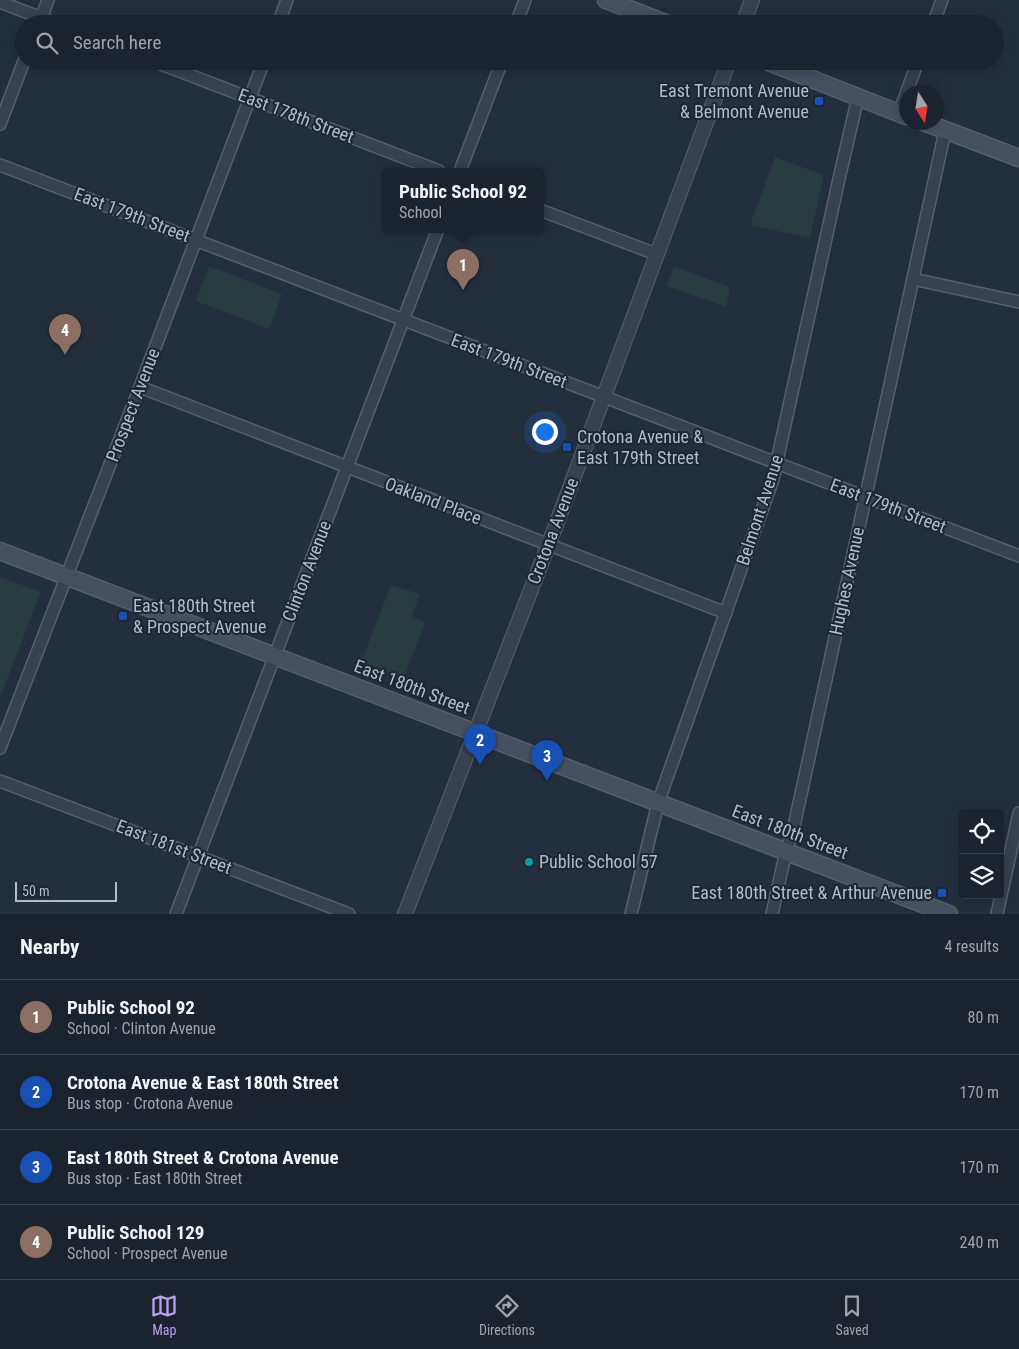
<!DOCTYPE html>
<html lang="en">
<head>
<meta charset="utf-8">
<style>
	:root { --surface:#1b232e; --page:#282f3a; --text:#f1f3f6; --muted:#a0a4aa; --line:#39404a; --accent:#bca0f2 }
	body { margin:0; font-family:"Roboto Condensed",sans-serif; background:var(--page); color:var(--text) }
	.controls { position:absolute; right:15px; bottom:15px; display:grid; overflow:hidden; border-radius:5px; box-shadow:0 2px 12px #0003 }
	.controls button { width:45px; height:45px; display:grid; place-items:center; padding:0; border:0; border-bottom:1px solid var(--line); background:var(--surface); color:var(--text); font:25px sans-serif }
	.compass { position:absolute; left:899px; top:85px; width:45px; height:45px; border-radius:50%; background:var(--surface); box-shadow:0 2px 12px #0003; rotate:168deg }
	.scale { position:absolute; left:15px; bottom:12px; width:102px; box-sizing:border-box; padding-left:5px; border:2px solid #b4bcc9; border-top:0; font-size:14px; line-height:18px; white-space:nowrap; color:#b4bcc9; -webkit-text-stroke:4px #1d2633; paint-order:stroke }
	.you { position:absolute; left:544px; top:431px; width:18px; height:18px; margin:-12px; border:4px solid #fff; border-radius:50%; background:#1a73e8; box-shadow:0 0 0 8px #1a73e833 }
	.badge { display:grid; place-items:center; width:32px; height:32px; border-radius:50%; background:var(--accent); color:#fff; font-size:16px; font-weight:700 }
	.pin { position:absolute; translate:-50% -41px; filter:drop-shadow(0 1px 2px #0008) }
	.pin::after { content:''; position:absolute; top:26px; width:18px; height:15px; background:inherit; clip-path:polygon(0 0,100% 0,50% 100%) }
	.popup { position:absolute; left:382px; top:168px; width:162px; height:65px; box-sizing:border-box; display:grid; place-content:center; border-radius:5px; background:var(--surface); filter:drop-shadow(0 1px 4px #0005); font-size:16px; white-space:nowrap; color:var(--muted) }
	.popup b { font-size:19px; color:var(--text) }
	.popup::after { content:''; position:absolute; left:50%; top:100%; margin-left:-10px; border:10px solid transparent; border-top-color:var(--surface) }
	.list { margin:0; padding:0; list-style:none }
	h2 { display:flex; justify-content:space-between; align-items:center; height:65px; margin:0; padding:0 20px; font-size:21px }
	h2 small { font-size:16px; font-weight:400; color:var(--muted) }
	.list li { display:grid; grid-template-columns:32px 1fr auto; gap:15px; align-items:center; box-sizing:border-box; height:75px; padding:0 20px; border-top:1px solid var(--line) }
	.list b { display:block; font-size:19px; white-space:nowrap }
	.list p { margin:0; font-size:16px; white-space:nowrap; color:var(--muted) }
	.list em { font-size:16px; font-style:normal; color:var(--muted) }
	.icon { flex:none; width:28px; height:28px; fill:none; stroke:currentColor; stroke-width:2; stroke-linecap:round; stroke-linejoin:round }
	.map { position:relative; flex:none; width:1019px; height:914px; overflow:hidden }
	.search { position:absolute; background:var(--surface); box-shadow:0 2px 12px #0003; left:15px; right:15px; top:15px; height:55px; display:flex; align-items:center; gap:12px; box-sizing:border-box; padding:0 18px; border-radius:28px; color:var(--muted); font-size:19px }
	.sheet { height:365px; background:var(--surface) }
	nav { display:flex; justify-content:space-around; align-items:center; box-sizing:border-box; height:70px; border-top:1px solid var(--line); background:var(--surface); font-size:14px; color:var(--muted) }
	nav a { display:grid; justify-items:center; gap:2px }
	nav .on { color:var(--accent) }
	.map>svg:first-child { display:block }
	.green { fill:#263c3f }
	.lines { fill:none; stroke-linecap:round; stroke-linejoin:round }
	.minor-casing { stroke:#565f6c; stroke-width:14 }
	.tertiary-casing { stroke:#565f6c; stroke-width:16 }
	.secondary-casing { stroke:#565f6c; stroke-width:19 }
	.minor { stroke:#38414e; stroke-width:11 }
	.tertiary { stroke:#38414e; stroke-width:14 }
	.secondary { stroke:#465061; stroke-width:16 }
	.transit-dot { fill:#1a4fb4; stroke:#1d2633; stroke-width:2 }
	.culture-dot { fill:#0f9aa8; stroke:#1d2633; stroke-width:2 }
	.labels { text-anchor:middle; stroke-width:4; stroke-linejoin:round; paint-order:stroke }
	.poi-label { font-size:18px; fill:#b4bcc9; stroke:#1d2633; text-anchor:start }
	.street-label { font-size:18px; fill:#b4bcc9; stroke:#1d2633 }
</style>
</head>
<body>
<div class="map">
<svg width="1019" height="914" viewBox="0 0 1019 914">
	<rect width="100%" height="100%" fill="#242f3e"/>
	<g class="green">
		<polygon points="775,157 824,175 810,238 750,225"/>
		<polygon points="209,266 282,294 269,329 196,301"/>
		<polygon points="674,267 730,287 726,307 667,286"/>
		<polygon points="0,577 41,592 0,698"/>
		<polygon points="391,585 420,594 412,616 425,623 404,678 361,662"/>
	</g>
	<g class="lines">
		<defs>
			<g id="minor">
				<polyline points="0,2 57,24"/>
				<polyline points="39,24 48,0"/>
				<polyline points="278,24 287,0"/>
				<polyline points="516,24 525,0"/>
				<polyline points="933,24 942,0"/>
				<polyline points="153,61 439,171"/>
				<polyline points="899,113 918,61"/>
				<polyline points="0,124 24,61"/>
				<polyline points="0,165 1019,556"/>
				<polyline points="460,171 502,61"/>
				<polyline points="540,210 656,254"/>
				<polyline points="913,279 1019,302"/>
				<polyline points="140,387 726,613"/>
				<polyline points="0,748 140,387 264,61"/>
				<polyline points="0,781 349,914"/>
				<polyline points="176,914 438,229"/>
				<polyline points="631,914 658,803 773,479 841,170 858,97"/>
				<polyline points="772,914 786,851 793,831 945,131"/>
				<polyline points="997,914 1019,813"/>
			</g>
			<g id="tertiary">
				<polyline points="743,24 752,0"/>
				<polyline points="405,914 553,533 729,61"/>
			</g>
			<g id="secondary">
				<polyline points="606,0 668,24"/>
				<polyline points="766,61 906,116"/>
				<polyline points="924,122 1019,158"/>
				<polyline points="0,551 949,914"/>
			</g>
		</defs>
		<use href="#minor" class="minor-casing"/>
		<use href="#tertiary" class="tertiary-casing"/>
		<use href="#secondary" class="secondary-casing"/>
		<use href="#minor" class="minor"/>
		<use href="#tertiary" class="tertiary"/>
		<use href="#secondary" class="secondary"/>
	</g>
	<g class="transit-dot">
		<rect x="814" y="96" width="10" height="10" rx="2.5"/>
		<rect x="562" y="442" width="10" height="10" rx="2.5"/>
		<rect x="118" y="611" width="10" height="10" rx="2.5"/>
		<rect x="937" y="888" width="10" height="10" rx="2.5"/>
	</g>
	<circle class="culture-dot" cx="529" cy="862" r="5"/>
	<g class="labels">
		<g class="poi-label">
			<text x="809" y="97" text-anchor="end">East Tremont Avenue<tspan x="809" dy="21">&amp; Belmont Avenue</tspan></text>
			<text x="577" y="443">Crotona Avenue &amp;<tspan x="577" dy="21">East 179th Street</tspan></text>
			<text x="133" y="612">East 180th Street<tspan x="133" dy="21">&amp; Prospect Avenue</tspan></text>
			<text x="539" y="868">Public School 57</text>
			<text x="932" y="899" text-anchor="end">East 180th Street &amp; Arthur Avenue</text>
		</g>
		<g class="street-label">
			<text transform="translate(296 116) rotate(21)" y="6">East 178th Street</text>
			<text transform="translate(132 215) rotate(21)" y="6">East 179th Street</text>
			<text transform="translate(509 361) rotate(21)" y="6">East 179th Street</text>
			<text transform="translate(133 405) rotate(-69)" y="6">Prospect Avenue</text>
			<text transform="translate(433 501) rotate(21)" y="6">Oakland Place</text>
			<text transform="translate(888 506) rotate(21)" y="6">East 179th Street</text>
			<text transform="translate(760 510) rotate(-72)" y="6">Belmont Avenue</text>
			<text transform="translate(553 531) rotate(-69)" y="6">Crotona Avenue</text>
			<text transform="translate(307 571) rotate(-69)" y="6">Clinton Avenue</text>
			<text transform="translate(847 581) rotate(-78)" y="6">Hughes Avenue</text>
			<text transform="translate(412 687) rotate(21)" y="6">East 180th Street</text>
			<text transform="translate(790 832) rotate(21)" y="6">East 180th Street</text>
			<text transform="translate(174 847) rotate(21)" y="6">East 181st Street</text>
		</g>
	</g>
</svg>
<div class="controls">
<button><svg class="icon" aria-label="locate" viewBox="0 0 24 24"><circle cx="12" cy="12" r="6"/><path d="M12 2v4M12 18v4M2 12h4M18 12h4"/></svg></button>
<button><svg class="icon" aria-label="layers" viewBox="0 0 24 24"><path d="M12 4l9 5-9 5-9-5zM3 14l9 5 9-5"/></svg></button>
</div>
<svg class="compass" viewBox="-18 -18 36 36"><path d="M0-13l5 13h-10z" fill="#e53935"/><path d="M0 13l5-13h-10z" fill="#a0a4aa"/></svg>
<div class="scale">50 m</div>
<div class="you"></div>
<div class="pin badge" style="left:463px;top:290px;background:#8d6e63">1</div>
<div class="popup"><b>Public School 92</b>School</div>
<div class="pin badge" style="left:480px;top:765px;background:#1a4fb4">2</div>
<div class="pin badge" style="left:547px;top:781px;background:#1a4fb4">3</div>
<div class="pin badge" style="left:65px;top:355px;background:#8d6e63">4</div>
<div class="search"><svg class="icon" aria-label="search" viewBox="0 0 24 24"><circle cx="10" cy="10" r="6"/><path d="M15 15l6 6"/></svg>Search here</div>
</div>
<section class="sheet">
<h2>Nearby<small>4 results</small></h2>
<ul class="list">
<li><span class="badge" style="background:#8d6e63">1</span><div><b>Public School 92</b><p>School · Clinton Avenue</p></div><em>80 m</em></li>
<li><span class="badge" style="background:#1a4fb4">2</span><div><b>Crotona Avenue &amp; East 180th Street</b><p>Bus stop · Crotona Avenue</p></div><em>170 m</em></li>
<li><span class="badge" style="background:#1a4fb4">3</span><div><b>East 180th Street &amp; Crotona Avenue</b><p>Bus stop · East 180th Street</p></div><em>170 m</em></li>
<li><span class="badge" style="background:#8d6e63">4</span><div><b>Public School 129</b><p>School · Prospect Avenue</p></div><em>240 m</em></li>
</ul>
</section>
<nav>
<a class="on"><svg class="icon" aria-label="map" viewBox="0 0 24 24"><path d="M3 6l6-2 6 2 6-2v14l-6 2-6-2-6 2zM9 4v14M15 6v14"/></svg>Map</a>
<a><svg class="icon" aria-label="directions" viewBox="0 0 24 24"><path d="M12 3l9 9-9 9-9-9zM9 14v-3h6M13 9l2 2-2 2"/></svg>Directions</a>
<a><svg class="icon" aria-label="saved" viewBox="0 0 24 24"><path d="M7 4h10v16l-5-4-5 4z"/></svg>Saved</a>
</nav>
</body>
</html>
